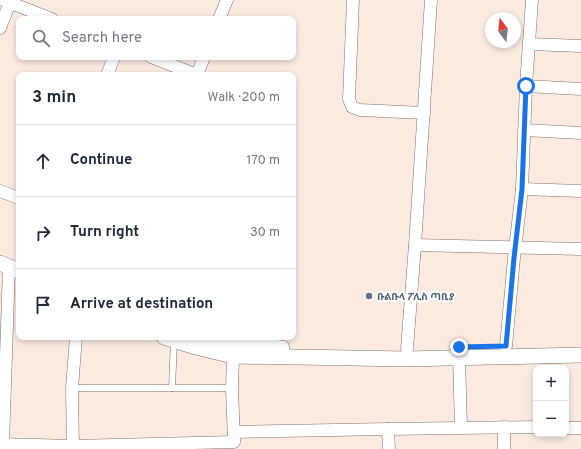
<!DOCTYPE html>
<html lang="en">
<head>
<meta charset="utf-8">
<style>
	:root { --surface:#fff; --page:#f6f6f7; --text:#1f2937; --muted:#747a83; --line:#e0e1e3 }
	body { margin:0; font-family:Overpass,"Noto Sans Ethiopic",sans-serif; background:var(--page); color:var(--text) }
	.controls { position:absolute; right:12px; bottom:12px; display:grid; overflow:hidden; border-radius:8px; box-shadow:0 2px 6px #0003 }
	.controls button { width:36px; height:36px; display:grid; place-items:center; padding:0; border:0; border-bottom:1px solid var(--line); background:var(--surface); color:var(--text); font:20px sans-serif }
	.compass { position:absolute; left:485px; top:12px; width:36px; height:36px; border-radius:50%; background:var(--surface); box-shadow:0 2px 6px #0003; rotate:345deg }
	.stop { position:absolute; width:12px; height:12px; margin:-9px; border:3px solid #1a73e8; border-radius:50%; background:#fff }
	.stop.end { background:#1a73e8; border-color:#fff; box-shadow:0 1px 4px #0008 }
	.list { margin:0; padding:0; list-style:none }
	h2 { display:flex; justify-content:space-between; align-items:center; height:52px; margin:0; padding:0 16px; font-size:17px }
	h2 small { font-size:13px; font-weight:400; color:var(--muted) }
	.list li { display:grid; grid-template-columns:26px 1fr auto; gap:12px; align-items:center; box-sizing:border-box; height:72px; padding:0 16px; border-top:1px solid var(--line) }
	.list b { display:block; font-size:15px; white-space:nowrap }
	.list em { font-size:13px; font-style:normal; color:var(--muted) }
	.icon { flex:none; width:22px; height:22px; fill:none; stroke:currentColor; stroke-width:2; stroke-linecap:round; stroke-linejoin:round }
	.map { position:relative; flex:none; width:581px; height:449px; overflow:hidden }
	.search { position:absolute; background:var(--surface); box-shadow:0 2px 6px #0003; left:16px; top:16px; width:280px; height:44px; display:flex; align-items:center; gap:10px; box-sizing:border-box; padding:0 14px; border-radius:8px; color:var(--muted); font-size:15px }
	.panel { position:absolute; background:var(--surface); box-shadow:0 2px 6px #0003; left:16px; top:72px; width:280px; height:268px; border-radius:8px }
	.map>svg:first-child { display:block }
	.building { fill:#f6caad }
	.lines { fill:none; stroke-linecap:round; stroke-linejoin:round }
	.service-casing { stroke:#7f7269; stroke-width:7 }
	.minor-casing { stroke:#7f7269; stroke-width:13 }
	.tertiary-casing { stroke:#7f7269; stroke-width:16 }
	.service { stroke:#fff; stroke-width:6 }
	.minor { stroke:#fff; stroke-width:12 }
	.tertiary { stroke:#fff; stroke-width:15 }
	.route { stroke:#1a73e8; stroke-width:5 }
	.service-dot { fill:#5c6f8a; stroke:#fff; stroke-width:1.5 }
	.labels { text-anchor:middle; stroke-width:4; stroke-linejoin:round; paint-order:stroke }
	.service-label { font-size:10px; font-weight:bold; fill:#4e5e75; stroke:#fff; text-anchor:start }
</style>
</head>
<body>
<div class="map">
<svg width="581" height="449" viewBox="0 0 581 449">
	<rect width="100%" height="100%" fill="#faeae0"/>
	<polygon class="building" points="293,281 296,281 295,312 293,311"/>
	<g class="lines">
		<defs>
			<g id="service">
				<polyline points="72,388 232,388"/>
				<polyline points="172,388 174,340"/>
			</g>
			<g id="minor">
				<polyline points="3,0 52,19"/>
				<polyline points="353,0 349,99 352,107 360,110 424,113"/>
				<polyline points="219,19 227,0"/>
				<polyline points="0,28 11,0"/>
				<polyline points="530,44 581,46"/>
				<polyline points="151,57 197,75"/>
				<polyline points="107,75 114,57"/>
				<polyline points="197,75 204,57"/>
				<polyline points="526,86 581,89"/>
				<polyline points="524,130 581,133"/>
				<polyline points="522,189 581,191"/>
				<polyline points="0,191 19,198"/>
				<polyline points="415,245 581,249"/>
				<polyline points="506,346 514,258 522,189 526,86 532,0"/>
				<polyline points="407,349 415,245 431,0"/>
				<polyline points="233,356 232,388 234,441"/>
				<polyline points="459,357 461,428"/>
				<polyline points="504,427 504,449"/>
				<polyline points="566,428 581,428"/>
				<polyline points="388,429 389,449"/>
				<polyline points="234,432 388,429 536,427"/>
				<polyline points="0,444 73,446 234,442"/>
				<polyline points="3,444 9,266"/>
				<polyline points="73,449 72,388 76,337"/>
			</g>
			<g id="tertiary">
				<polyline points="0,263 19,271"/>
				<polyline points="164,337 196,347 233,356 406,359 581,355"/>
				<polyline points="201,337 232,343 282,348"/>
			</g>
		</defs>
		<use href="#service" class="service-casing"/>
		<use href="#minor" class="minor-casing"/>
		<use href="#tertiary" class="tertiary-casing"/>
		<use href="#service" class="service"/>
		<use href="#minor" class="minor"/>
		<use href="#tertiary" class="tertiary"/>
	</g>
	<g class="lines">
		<polyline class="route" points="459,347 506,346 514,258 522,189 526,86"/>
	</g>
	<circle class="service-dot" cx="369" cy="296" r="4"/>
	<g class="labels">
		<g class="service-label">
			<text x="377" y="300">ቡልቡላ ፖሊስ ጣቢያ</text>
		</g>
	</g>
</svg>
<div class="controls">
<button>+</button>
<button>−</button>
</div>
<svg class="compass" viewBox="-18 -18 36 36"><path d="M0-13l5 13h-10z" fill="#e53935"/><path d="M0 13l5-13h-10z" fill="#747a83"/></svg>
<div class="stop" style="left:526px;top:86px"></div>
<div class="stop end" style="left:459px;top:347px"></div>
<div class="search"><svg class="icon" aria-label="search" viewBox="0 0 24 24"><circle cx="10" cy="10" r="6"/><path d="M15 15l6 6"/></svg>Search here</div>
<section class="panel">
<h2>3 min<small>Walk · 200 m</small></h2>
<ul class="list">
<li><svg class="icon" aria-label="ahead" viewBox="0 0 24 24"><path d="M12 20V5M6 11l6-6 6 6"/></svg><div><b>Continue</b></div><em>170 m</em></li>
<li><svg class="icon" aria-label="right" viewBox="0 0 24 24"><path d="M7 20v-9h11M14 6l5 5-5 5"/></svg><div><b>Turn right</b></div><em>30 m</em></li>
<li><svg class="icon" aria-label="arrive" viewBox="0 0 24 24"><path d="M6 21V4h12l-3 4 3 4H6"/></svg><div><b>Arrive at destination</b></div></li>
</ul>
</section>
</div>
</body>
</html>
